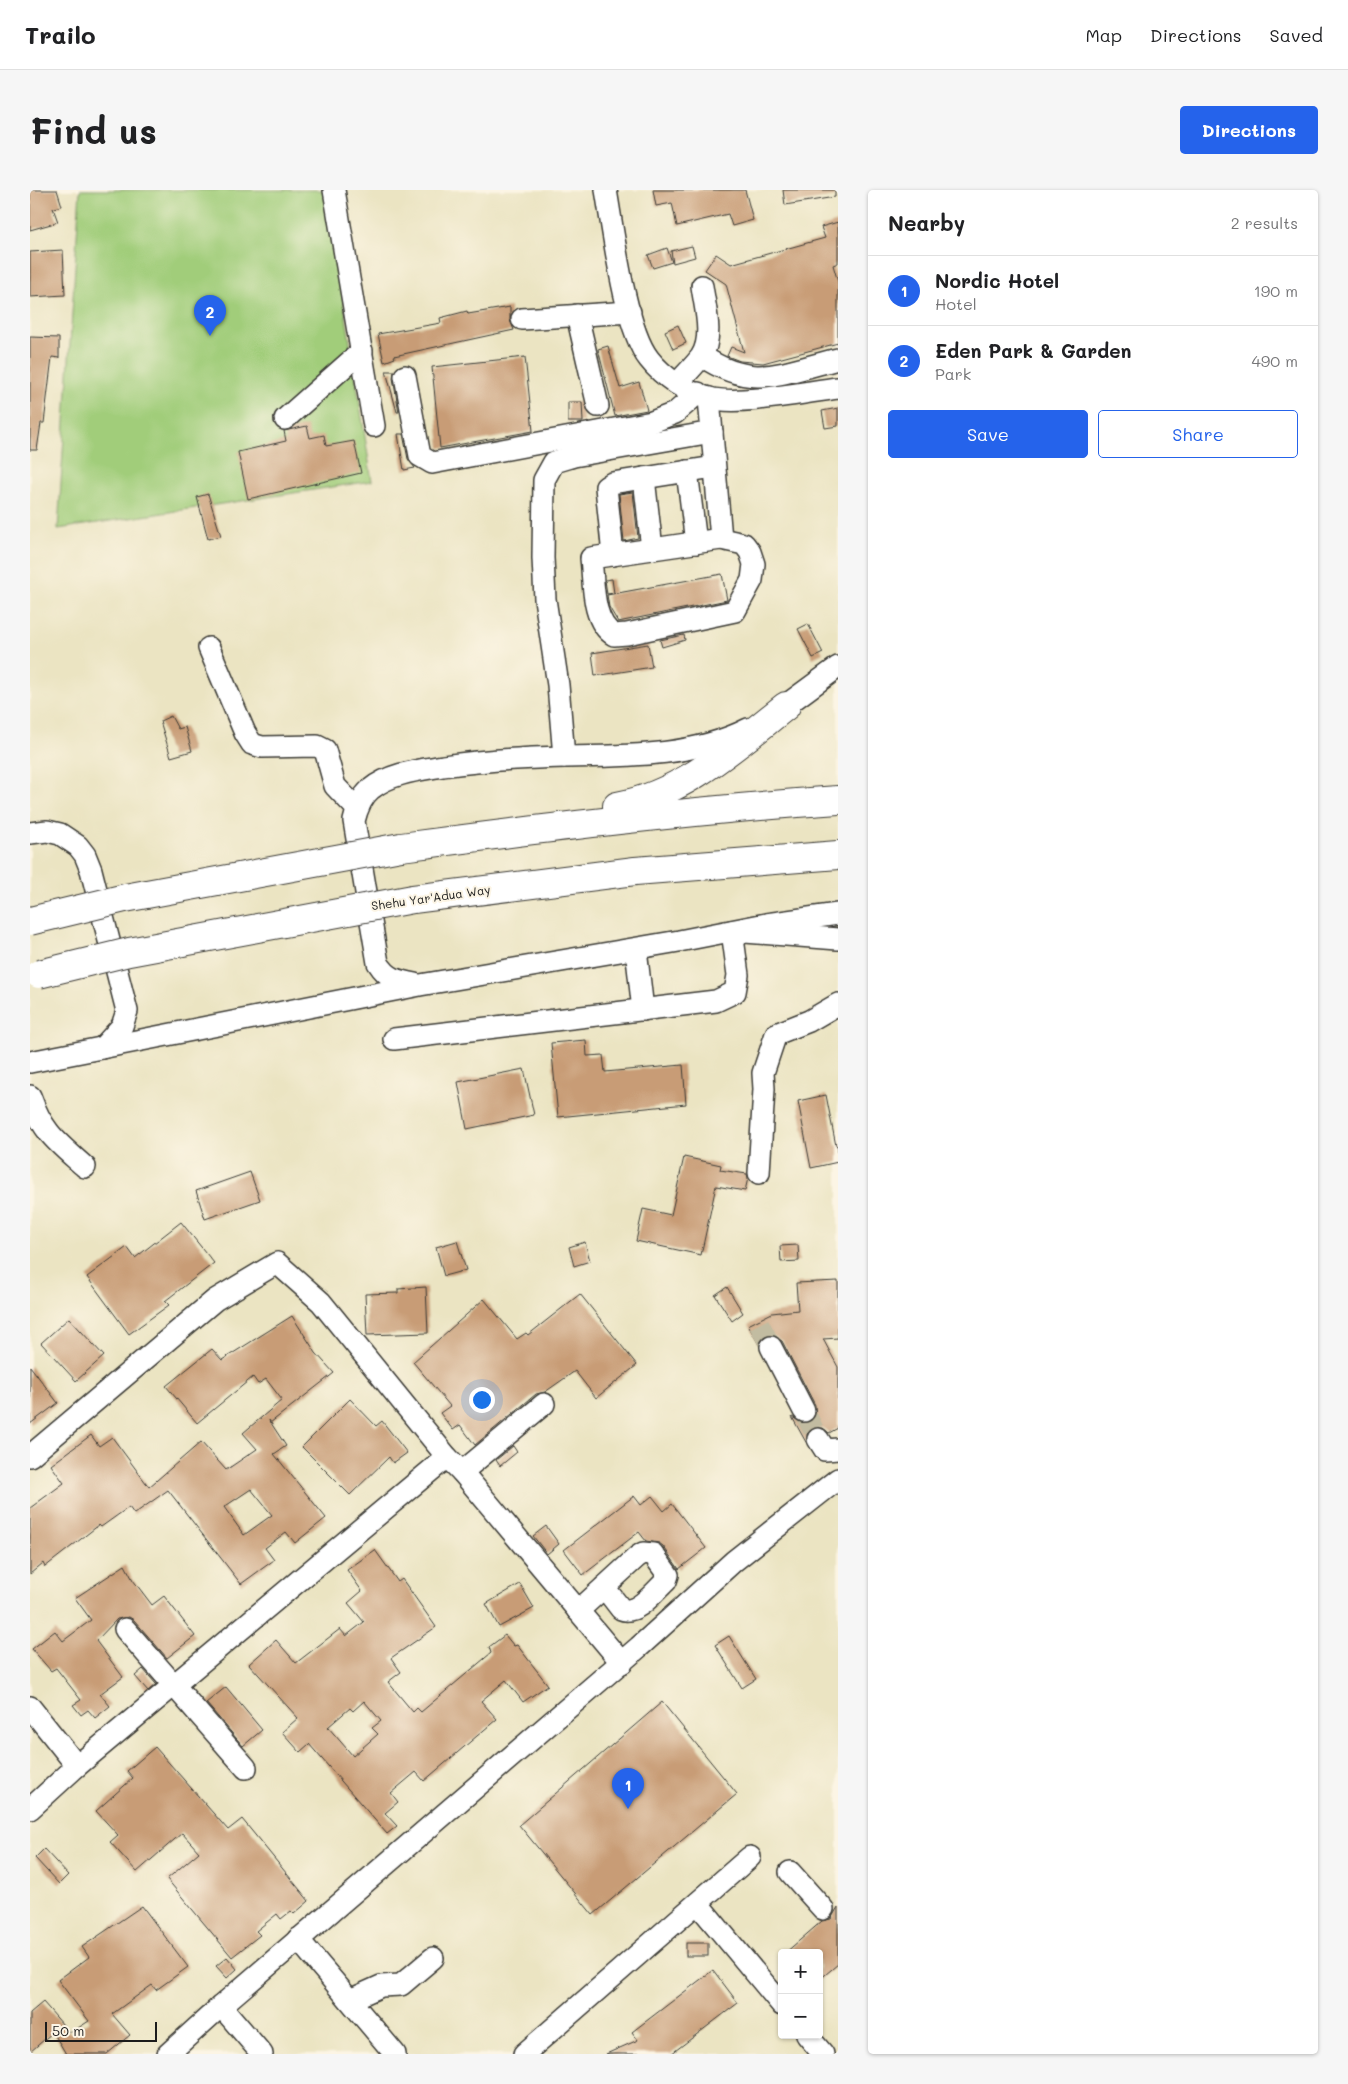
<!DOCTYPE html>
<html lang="en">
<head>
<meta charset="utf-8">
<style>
	:root { --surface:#fff; --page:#f6f6f6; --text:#202124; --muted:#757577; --line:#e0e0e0; --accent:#2563eb }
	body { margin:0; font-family:Mali,sans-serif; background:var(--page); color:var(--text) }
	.controls { position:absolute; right:15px; bottom:15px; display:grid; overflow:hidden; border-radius:5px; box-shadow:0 1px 4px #0004 }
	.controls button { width:45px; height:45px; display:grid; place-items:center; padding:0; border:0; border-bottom:1px solid var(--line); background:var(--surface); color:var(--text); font:25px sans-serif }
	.scale { position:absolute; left:15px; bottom:12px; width:112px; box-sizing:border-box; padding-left:5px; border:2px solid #1c1c1c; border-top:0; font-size:14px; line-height:18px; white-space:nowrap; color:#1c1c1c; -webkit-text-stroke:4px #fcf5e5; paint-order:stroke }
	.you { position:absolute; left:451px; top:1209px; width:18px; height:18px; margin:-12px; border:4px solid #fff; border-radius:50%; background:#1a73e8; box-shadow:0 0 0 8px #1a73e833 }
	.badge { display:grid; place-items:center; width:32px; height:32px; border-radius:50%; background:var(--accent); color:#fff; font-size:16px; font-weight:700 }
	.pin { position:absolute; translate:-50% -41px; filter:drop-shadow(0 1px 2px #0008) }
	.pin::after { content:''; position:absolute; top:26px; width:18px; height:15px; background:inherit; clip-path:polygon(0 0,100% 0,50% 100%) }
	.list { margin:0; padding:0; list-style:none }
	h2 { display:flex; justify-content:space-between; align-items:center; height:65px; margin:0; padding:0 20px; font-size:21px }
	h2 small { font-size:16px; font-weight:400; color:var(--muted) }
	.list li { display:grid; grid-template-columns:32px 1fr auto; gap:15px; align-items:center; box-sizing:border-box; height:70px; padding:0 20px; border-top:1px solid var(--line) }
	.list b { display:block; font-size:19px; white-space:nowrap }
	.list p { margin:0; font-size:16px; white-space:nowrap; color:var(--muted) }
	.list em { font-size:16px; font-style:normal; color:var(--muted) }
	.actions { display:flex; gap:10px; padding:15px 20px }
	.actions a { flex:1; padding:11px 0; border:1px solid var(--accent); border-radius:5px; text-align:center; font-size:18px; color:var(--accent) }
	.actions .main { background:var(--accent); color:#fff }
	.map { position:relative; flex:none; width:808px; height:1864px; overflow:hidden; border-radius:5px }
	header { display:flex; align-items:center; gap:30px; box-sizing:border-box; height:70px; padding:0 25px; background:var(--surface); border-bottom:1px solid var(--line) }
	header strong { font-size:24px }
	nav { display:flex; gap:28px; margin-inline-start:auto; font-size:18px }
	.intro { display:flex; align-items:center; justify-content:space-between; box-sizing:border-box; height:120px; padding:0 30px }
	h1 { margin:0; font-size:35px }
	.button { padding:12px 22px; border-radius:5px; background:var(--accent); color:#fff; font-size:18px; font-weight:700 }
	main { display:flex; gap:30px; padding:0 30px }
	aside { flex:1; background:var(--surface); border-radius:5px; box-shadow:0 1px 4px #0004 }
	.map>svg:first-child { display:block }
	.green { fill:#a1cd7a; stroke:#5e744b }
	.building { fill:#c89c76; fill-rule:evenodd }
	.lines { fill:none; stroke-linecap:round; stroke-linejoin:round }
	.minor-tunnel { stroke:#c2bca1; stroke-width:21; stroke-dasharray:21 11; stroke-linecap:butt }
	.minor-casing { stroke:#3b3a35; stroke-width:24 }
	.highway-casing { stroke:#3b3a35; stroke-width:30 }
	.minor { stroke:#fff; stroke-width:21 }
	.highway { stroke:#fff; stroke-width:28 }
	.highway-bridge-casing { stroke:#3b3a35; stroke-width:30; stroke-linecap:butt }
	.highway-bridge { stroke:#fff; stroke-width:28 }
	.labels { text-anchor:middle; stroke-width:4; stroke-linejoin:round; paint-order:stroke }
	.street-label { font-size:12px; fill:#1c1c1c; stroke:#fcf5e5 }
</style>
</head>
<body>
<header>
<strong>Trailo</strong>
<nav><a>Map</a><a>Directions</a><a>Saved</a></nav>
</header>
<div class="intro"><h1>Find us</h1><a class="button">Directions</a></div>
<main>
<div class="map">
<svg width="808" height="1864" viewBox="0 0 808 1864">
	<rect width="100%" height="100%" fill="#fcf5e5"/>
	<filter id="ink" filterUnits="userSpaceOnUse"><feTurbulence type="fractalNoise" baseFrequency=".02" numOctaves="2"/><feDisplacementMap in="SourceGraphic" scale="10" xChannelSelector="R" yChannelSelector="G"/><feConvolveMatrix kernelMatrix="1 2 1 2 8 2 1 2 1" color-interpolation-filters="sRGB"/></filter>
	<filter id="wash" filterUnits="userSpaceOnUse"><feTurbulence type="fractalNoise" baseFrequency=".0096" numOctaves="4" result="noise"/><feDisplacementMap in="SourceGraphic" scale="20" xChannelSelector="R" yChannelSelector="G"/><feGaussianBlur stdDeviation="1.12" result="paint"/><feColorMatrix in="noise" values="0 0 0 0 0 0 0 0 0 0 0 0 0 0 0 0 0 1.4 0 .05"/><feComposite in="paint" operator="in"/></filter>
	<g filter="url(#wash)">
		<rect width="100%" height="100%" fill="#ebe4c2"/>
		<polygon class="green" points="50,0 296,0 342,291 28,339"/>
		<g id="blocks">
			<g class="building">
				<polygon points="0,0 27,0 32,16 23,18 28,32 0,40"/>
				<polygon points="623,0 715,0 723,30 702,36 698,24 647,36 642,13 626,16"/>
				<polygon points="753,0 805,0 805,7 755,15"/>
				<polygon points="808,32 808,73 803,75 808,92 808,153 733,173 710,171 697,166 701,157 714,162 696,94 675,80 686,64 701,74 795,48 791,37"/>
				<polygon points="662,56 665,67 643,73 641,61"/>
				<polygon points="637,58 642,72 623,78 618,65"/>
				<polygon points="33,60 35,105 0,107 0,62"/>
				<polygon points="480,117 480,130 484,140 364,166 365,168 354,172 348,144 411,133 410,128 437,121 438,124"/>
				<polygon points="648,135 656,153 643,159 635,141"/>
				<polygon points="0,147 29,148 29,168 22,167 14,233 11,233 7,260 0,260"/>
				<polygon points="578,156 590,198 609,192 617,220 585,226 568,159"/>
				<polygon points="495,167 503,241 410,258 402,177"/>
				<polygon points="356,181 364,181 363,188 369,222 367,222"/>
				<polygon points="538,212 552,212 553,232 538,232"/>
				<polygon points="808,218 808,236 795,238 792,221"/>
				<polygon points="277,236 280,248 294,245 296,256 324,251 331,283 218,309 208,262 256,251 254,241"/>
				<polygon points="368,244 373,244 378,269 385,278 374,280"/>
				<polygon points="603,302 608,348 594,351 589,304"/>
				<polygon points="178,304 191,346 178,349 167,307"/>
				<polygon points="692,384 697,410 588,432 579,417 577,405"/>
				<polygon points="582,389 584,403 577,404 575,390"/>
				<polygon points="778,434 793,463 783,468 768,439"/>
				<polygon points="654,445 655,450 632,457 630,450"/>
				<polygon points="618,454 622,477 565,486 562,463"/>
				<polygon points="141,526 148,539 155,537 162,561 141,567 130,531"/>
				<polygon points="556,850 557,866 573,865 575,882 653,875 656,914 528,927 521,853"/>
				<polygon points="494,879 504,925 437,939 428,892"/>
				<polygon points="796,905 806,956 808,955 808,972 781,978 768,911"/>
				<polygon points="654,967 691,975 690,980 717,984 718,988 715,1001 686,996 671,1065 606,1051 613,1019 641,1025"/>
				<polygon points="220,982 230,1010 175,1029 166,1001"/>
				<polygon points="151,1032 184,1073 135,1111 139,1115 99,1144 57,1087 97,1057 105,1068"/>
				<polygon points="427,1051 436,1080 414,1086 406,1057"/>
				<polygon points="555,1052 560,1071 544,1076 539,1057"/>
				<polygon points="768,1055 769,1071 751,1072 750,1056"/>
				<polygon points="808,1091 808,1148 793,1149 808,1177 808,1238 799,1243 793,1238 782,1238 777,1244 777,1254 762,1227 773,1233 779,1232 785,1227 785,1215 752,1151 741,1145 735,1146 729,1155 718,1135 742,1123 768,1120 766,1093"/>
				<polygon points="396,1097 398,1143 337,1145 335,1104 368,1103 368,1099"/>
				<polygon points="697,1097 713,1123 702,1131 685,1105"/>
				<polygon points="550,1104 607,1175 566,1208 545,1181 515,1202 506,1204 445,1255 430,1235 423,1240 410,1223 420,1216 383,1172 454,1109 487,1149 496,1143 498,1145"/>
				<path d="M262,1126L286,1163L304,1183L240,1233L239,1230L256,1256L244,1264L296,1328L265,1353L256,1342L235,1358L244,1370L211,1394L138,1300L104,1324L99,1317L71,1337L69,1335L15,1377L13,1373L0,1384V1318L34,1293L21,1275L61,1245L69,1256L82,1247L119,1297L171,1252L196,1280L227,1259L213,1243L252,1210L236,1189L228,1194L223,1187L167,1233L136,1196L182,1159L192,1170ZM221,1299L242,1325L214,1345L194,1317Z"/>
				<polygon points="39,1128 74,1166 46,1191 11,1153"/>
				<polygon points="0,1176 28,1213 0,1234"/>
				<polygon points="320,1209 346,1236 352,1231 377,1263 363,1273 359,1267 320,1305 272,1257"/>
				<polygon points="483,1256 487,1262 470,1276 466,1270"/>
				<polygon points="604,1306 611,1315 622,1306 634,1321 642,1314 676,1358 649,1379 633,1356 629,1353 616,1351 609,1342 553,1385 534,1360"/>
				<polygon points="516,1336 529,1354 517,1364 503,1346"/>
				<path d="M345,1360L368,1392L372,1389L406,1437L361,1468L371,1482L358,1492L383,1522L387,1518L391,1522L461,1463L459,1457L475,1445L484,1456L487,1455L518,1495L493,1512L476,1490L451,1511L467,1529L394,1591L386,1582L361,1603L368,1612L355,1623L367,1636L357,1644L279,1554L270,1562L252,1542L268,1528L219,1474L246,1450L266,1473L310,1439L316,1446L334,1432L318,1413L332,1401L317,1380ZM334,1511L351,1531L342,1538L348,1544L323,1566L298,1537L320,1518L323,1521Z"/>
				<polygon points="95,1375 103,1390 122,1415 134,1406 165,1446 137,1468 104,1430 99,1427 87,1429 66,1451 93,1487 70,1504 80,1516 65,1528 58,1520 51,1525 43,1515 51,1510 26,1478 21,1481 2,1459 25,1441 33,1451 61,1430 45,1408"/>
				<polygon points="490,1394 504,1418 469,1437 456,1414"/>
				<polygon points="699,1446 726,1489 712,1498 685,1455"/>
				<polygon points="113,1479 126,1494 118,1501 105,1486"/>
				<polygon points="196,1497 232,1540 213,1556 176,1513"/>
				<polygon points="632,1512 707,1604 563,1725 489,1635"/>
				<polygon points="125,1557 198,1640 212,1629 279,1711 264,1724 261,1721 251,1729 247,1724 226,1741 230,1745 202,1767 137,1689 169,1662 152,1643 107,1682 80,1652 88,1645 66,1621 103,1588 97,1581"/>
				<polygon points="14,1659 38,1685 29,1694 5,1668"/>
				<polygon points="112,1716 158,1777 126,1800 122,1795 82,1824 100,1845 77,1864 36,1864 23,1842 0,1862 0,1823 13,1812 40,1843 59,1831 28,1790 59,1767 52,1757"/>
				<polygon points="808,1717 808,1774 789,1790 789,1763 755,1763 792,1731 801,1729"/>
				<rect x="656" y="1753" width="22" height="13"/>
				<polygon points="197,1767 207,1779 197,1788 186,1776"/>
				<polygon points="683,1780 708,1813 641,1864 576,1864 608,1850 602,1842"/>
			</g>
		</g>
	</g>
	<g filter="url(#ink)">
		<use href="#blocks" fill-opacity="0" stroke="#3b3a35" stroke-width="1"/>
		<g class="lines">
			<g class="minor-tunnel">
				<polyline points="729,1134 741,1157"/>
				<polyline points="774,1221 788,1249"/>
			</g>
			<defs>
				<g id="minor">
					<polyline points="304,0 344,236"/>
					<path d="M576,0C583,40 595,139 619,169C633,187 657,203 679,208C709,216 775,202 808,198"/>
					<polyline points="547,125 568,216"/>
					<polyline points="492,129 600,122"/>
					<path d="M672,166C723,201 753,182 808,169"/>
					<polyline points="375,186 390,266 402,273 622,232 645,223 668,203"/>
					<path d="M647,194C655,185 664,176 671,167C684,147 675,118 672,96"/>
					<polyline points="679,208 691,349"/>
					<polyline points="255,229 332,161"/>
					<polyline points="657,281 666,353"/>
					<polyline points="614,288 622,359"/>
					<path d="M691,349L714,354L720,362L724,374L722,390L705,421L597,444L584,445C561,431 564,392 561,368Z"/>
					<polyline points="583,365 576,297 582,293 684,277"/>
					<polyline points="179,458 215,543 222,554 232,557 287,556 295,560 305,596 327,619"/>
					<polyline points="744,524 808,477"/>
					<polyline points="534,567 528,495 515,409 513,368 514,290 524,272 544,266 682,242"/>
					<polyline points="0,643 17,641 30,644 48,656 55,665 61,680 97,821 92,836 72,858"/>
					<polyline points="606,759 613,820"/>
					<path d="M385,794C368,791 358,789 348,773L324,631C327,619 331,607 341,599C360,583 390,580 413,576C453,570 494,568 535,567C595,566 663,567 718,539"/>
					<polyline points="364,849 686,811 705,802 708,785 702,741 808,749"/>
					<polyline points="0,872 390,795 649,751 736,734 808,724"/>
					<path d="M0,906C13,943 27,952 55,977"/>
					<polyline points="729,983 734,899 733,883 746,844 779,831 808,814"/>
					<polyline points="741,1157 774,1221"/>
					<polyline points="788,1249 795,1260 808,1259"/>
					<polyline points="0,1266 185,1110 247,1073 291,1112 417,1267 432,1282 592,1473"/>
					<polyline points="432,1282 514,1214"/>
					<path d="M548,1421L607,1367L613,1363L623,1364L638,1385L636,1391C626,1400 607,1426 591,1419L574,1397"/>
					<polyline points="95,1439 216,1578"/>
					<polyline points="0,1517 47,1576"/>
					<polyline points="0,1619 47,1576 417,1267"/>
					<polyline points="760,1682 793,1719"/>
					<polyline points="668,1714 752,1815"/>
					<polyline points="268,1749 365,1864"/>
					<polyline points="320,1810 351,1796 371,1795 403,1768"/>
					<polyline points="191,1816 232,1864"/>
					<polyline points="777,1845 793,1864"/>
					<polyline points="138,1864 191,1816 609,1457 704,1371 808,1289"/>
					<polyline points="494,1864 720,1667"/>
				</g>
				<g id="highway">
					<path d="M587,616C653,604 704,557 756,516"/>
					<path d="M371,657C516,638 661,620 808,610"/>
					<polyline points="383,709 605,681 808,665"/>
				</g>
			</defs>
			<use href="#minor" class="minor-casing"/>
			<use href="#highway" class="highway-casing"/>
			<use href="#minor" class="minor"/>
			<use href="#highway" class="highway"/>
			<defs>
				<g id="highway-bridge">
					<polyline points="0,731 95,708 371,657"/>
					<polyline points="9,784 99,762 383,709"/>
				</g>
			</defs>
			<use href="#highway-bridge" class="highway-bridge-casing"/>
			<use href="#highway-bridge" class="highway-bridge"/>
		</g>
	</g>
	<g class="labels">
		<g class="street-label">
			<text transform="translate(401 708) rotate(-8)" y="4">Shehu Yar'Adua Way</text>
		</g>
	</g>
</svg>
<div class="controls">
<button>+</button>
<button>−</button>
</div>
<div class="scale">50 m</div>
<div class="you"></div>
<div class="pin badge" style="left:598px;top:1619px">1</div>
<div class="pin badge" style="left:180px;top:146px">2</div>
</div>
<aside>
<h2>Nearby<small>2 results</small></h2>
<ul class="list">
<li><span class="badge">1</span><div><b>Nordic Hotel</b><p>Hotel</p></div><em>190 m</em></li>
<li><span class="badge">2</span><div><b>Eden Park &amp; Garden</b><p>Park</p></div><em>490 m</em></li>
</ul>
<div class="actions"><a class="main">Save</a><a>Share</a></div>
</aside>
</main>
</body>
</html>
